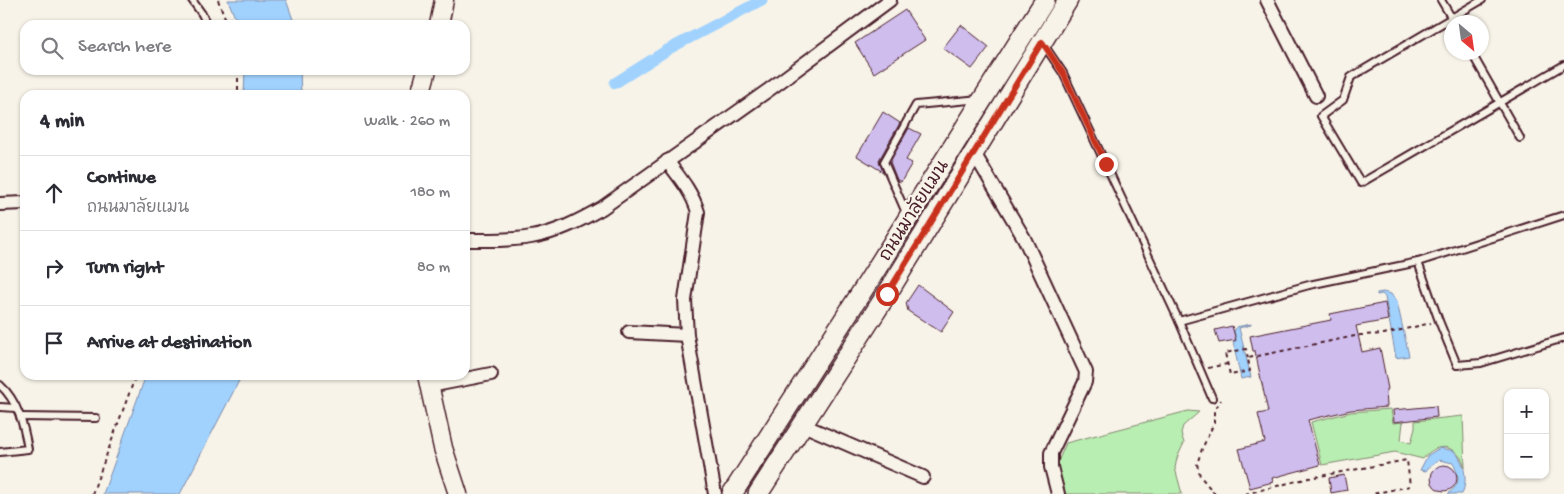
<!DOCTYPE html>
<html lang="en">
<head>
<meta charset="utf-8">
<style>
	:root { --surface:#fff; --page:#f2f2f3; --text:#2b2b33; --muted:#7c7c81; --line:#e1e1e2 }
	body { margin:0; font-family:"Gochi Hand","Playpen Sans Thai",sans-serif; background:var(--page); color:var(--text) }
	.controls { position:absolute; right:15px; bottom:15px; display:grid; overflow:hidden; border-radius:10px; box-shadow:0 1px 4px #0004 }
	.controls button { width:45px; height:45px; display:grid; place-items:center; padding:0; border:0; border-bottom:1px solid var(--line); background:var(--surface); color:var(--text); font:25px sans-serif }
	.compass { position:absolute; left:1444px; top:15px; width:45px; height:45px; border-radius:50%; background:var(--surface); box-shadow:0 1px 4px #0004; rotate:151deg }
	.stop { position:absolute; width:15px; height:15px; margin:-11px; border:4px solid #c8321e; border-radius:50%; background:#fff }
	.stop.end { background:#c8321e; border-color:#fff; box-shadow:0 1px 5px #0008 }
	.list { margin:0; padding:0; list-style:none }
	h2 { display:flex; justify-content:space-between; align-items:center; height:65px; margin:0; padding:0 20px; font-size:21px }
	h2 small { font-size:16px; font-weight:400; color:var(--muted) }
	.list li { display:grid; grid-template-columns:32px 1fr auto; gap:15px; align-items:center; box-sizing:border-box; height:75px; padding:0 20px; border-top:1px solid var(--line) }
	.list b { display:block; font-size:19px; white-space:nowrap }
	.list p { margin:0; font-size:16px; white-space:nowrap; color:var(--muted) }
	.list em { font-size:16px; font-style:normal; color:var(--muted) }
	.icon { flex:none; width:28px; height:28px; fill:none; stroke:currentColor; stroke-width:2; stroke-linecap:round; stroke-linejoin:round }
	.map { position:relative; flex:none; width:1564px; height:494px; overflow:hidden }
	.search { position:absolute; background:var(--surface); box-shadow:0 1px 4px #0004; left:20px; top:20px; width:450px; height:55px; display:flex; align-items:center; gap:12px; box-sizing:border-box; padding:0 18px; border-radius:15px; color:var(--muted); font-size:19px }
	.panel { position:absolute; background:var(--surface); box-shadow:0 1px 4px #0004; left:20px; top:90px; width:450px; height:290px; border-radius:15px }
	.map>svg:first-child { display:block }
	.green { fill:#b8eeb1; stroke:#81866e }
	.water { fill:#a1d2fe; stroke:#7e8aaa }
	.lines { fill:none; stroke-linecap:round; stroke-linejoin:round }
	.canal { stroke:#a1d2fe; stroke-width:11 }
	.building { fill:#cfbdee; stroke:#4a1f2b }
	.lane-casing { stroke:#4a1f2b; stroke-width:10 }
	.street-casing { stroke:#4a1f2b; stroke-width:16 }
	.secondary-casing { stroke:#4a1f2b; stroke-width:21 }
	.primary-casing { stroke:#4a1f2b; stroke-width:22 }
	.path { stroke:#4a1f2b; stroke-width:2; stroke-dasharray:4 4; stroke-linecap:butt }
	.lane { stroke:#f7f3e8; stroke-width:6 }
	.street { stroke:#f7f3e8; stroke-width:12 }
	.secondary { stroke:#f7f3e8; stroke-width:18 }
	.primary { stroke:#f7f3e8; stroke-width:19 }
	.route { stroke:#c8321e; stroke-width:6 }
	.labels { text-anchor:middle; stroke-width:4.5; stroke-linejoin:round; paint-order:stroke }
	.street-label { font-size:18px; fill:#4a1f2b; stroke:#f7f3e8 }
</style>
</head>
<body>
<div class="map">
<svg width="1564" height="494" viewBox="0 0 1564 494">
	<rect width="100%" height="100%" fill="#f7f3e8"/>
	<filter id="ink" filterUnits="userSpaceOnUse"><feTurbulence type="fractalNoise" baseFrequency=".02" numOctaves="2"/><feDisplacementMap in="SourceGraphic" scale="10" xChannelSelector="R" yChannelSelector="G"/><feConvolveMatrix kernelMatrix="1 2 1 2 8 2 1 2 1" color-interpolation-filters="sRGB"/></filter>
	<g filter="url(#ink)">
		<g class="green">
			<path d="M1391,409L1393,423L1403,422L1401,440L1411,443L1415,428V421L1463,416L1465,468C1459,445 1437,440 1423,459L1395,452L1322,465L1311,422L1351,412Z"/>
			<polygon points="1188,411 1199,412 1183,426 1181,433 1184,443 1177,458 1175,468 1182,494 1064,494 1057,464 1066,443"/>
		</g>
		<g class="water">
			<polygon points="228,0 286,0 295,25 238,25"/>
			<polygon points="245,70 300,70 301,95 244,95"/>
			<polygon points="1383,292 1391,294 1397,302 1409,356 1396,358 1385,297 1382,294 1377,295 1377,293"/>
			<polygon points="1251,324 1251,325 1239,328 1251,377 1241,379 1233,342 1236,341 1234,330 1236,329 1236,327"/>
			<polygon points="146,375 242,375 180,494 103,494"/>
			<path d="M1440,448L1454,451C1465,462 1468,480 1462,494H1448C1461,483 1460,478 1453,463L1439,460L1428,468L1426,471L1420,470L1428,455Z"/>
		</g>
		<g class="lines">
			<polyline class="canal" points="615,83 669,49 762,0"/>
		</g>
		<g class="building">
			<polygon points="905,10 925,40 874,73 855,43"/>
			<polygon points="961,25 989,47 972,69 943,48"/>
			<polygon points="883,112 900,123 879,160 883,172 857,156"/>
			<polygon points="909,128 921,134 906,160 912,163 901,182 897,180 890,162"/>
			<polygon points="918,285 954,312 941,332 908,311 906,303"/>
			<polygon points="1385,303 1388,320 1356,326 1362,352 1380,348 1388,389 1386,390 1387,407 1351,410 1308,420 1320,465 1272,478 1273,482 1250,488 1239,449 1265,442 1258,414 1268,412 1255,351 1253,351 1250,336 1331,320 1330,314"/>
			<polygon points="1232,326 1236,340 1219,343 1215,330"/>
			<polygon points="1436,406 1437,417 1394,422 1393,410"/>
			<circle cx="1444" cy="478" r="13"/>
			<polygon points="1344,475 1347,490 1331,493 1329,478"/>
		</g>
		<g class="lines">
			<defs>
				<g id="lane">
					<polyline points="192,0 202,14 207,25"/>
					<polyline points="1441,0 1454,22"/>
					<polyline points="1482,0 1351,77 1343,100 1321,116 1361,183 1564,65"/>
					<polyline points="1044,45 1063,73 1179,321 1212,398"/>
					<polyline points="1471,52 1520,138"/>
					<polyline points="907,215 884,162 916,105 980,99"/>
					<polyline points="1418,262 1439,321 1457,365 1481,363 1564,338"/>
					<polyline points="1179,321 1309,285 1418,262 1564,215"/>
					<path d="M0,385C18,401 24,426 28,449L0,452"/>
					<polyline points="0,407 16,408"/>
					<polyline points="20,417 96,418"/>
				</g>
				<g id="street">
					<polyline points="1267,0 1316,96"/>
					<polyline points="974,153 1024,238 1086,372 1085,382 1051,453 1051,467 1058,494"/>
					<path d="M667,161C680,178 692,192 698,212L685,300L687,335L715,494"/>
					<polyline points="0,204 25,203"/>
					<path d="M465,240C487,240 509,241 531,237C556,233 579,221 602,208L770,89L890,0"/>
					<polyline points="629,332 687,335"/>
					<polyline points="430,386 491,374"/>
					<polyline points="803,425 923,477"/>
				</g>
				<g id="secondary">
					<polyline points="439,25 444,0"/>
					<polyline points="420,95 427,70"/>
					<polyline points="427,375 443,448 458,494"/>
				</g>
				<g id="primary">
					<polyline points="732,494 868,282 1045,0"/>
					<polyline points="758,494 887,294 1068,0"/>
				</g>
			</defs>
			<use href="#lane" class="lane-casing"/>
			<use href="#street" class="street-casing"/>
			<use href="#secondary" class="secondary-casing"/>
			<use href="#primary" class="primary-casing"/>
			<g class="path">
				<polyline points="218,0 228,25"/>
				<polyline points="238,70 238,95"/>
				<polyline points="1248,358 1246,349 1225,353 1230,375 1250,371 1248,358 1360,335 1384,334 1431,323"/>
				<polyline points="1208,368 1227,364"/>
				<polyline points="92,494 136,375"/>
				<polyline points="1215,494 1200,476 1197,464 1202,449 1214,423 1214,411 1221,400"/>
				<polyline points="1245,494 1309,478 1407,460 1410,486 1372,494"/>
			</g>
			<use href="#lane" class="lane"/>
			<use href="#street" class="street"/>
			<use href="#secondary" class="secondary"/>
			<use href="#primary" class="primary"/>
		</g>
	</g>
	<g class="lines" filter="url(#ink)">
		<polyline class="route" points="887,294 1042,42 1063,73 1106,164"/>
	</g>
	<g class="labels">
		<g class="street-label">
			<text transform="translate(913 210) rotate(-58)" y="6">ถนนมาลัยแมน</text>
		</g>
	</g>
</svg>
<div class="controls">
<button>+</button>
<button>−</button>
</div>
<svg class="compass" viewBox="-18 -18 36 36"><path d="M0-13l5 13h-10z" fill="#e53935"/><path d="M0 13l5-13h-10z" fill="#7c7c81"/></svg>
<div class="stop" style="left:887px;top:294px"></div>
<div class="stop end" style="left:1106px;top:164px"></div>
<div class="search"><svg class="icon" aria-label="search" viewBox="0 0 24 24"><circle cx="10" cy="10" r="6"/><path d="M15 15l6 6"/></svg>Search here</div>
<section class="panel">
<h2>4 min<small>Walk · 260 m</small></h2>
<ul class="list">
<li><svg class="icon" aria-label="ahead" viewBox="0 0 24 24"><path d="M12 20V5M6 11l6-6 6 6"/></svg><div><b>Continue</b><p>ถนนมาลัยแมน</p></div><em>180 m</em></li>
<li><svg class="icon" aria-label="right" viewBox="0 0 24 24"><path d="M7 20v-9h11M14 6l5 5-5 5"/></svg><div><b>Turn right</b></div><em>80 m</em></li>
<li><svg class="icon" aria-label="arrive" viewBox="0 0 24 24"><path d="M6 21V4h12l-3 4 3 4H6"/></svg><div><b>Arrive at destination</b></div></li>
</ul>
</section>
</div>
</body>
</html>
